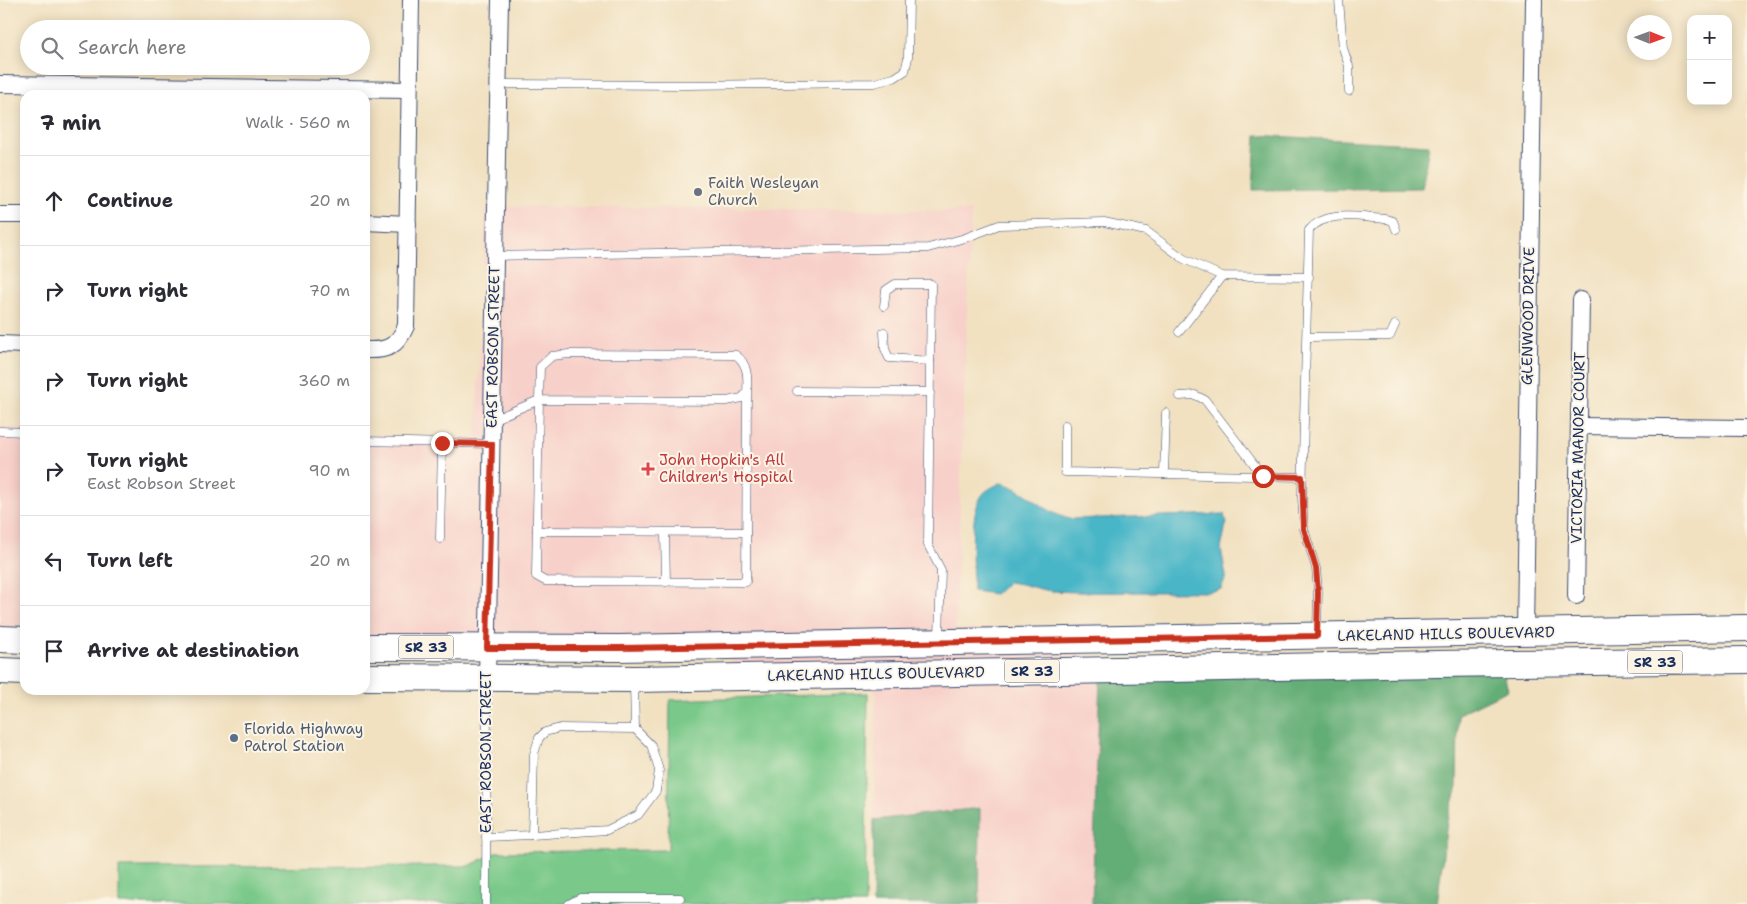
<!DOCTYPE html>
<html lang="en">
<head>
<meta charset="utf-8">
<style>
	:root { --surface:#fff; --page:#f2f2f3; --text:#2b2b33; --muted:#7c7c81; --line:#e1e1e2 }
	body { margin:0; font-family:"Shantell Sans",sans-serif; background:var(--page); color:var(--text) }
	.controls { position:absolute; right:15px; top:15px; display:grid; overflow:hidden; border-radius:10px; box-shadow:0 2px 12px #0003 }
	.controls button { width:45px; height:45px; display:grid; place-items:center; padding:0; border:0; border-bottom:1px solid var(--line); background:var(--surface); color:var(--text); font:25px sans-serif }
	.compass { position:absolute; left:1627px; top:15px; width:45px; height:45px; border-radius:50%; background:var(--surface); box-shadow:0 2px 12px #0003; rotate:91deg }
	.stop { position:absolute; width:15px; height:15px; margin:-11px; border:4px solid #c8321e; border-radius:50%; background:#fff }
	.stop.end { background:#c8321e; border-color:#fff; box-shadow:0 1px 5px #0008 }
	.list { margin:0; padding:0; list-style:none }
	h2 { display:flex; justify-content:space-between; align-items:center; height:65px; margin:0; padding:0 20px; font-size:21px }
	h2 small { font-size:16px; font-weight:400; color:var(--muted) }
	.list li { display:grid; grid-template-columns:32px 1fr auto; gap:15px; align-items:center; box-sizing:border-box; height:90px; padding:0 20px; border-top:1px solid var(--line) }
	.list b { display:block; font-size:19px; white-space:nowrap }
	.list p { margin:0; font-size:16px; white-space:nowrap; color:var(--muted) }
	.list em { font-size:16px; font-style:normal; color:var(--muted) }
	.icon { flex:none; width:28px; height:28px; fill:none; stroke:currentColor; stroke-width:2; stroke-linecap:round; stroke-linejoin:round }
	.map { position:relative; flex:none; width:1747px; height:904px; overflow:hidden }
	.search { position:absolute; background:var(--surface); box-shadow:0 2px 12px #0003; left:20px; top:20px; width:350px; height:55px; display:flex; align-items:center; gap:12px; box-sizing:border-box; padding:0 18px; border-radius:28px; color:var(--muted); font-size:19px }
	.panel { position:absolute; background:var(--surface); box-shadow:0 2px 12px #0003; left:20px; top:90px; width:350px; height:605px; border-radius:15px }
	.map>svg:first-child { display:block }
	.built { fill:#f7d0c9 }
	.green { fill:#7ac98a; stroke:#4a7c74 }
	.forest { fill:#63ad76; stroke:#3f6e6a }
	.water { fill:#4ab6c7; stroke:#327292 }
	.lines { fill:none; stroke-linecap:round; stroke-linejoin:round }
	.service-casing { stroke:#3b4a6d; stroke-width:9 }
	.minor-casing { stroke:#3b4a6d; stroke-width:18 }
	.primary-casing { stroke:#3b4a6d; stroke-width:28 }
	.service { stroke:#fff; stroke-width:8 }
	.minor { stroke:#fff; stroke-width:16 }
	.primary { stroke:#fff; stroke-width:26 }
	.route { stroke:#c8321e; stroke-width:6 }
	.worship-dot { fill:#6b7280; stroke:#fcf5e5; stroke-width:2 }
	.health-dot { fill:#e0444e; stroke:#fcf5e5; stroke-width:2 }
	.service-dot { fill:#5c6f8a; stroke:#fcf5e5; stroke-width:2 }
	.labels { text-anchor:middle; stroke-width:4; stroke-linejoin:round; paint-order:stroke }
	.shield { fill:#fcf5e5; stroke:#5e6a86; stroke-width:1 }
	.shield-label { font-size:14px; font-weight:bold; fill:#1b2f5e }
	.worship-label { font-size:15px; fill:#5b616d; stroke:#fcf5e5; text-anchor:start }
	.street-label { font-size:15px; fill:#1b2f5e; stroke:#fcf5e5 }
	.health-label { font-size:15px; fill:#be3a42; stroke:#fcf5e5; text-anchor:start }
	.service-label { font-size:15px; fill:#4e5e75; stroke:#fcf5e5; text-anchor:start }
</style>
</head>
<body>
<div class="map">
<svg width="1747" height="904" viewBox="0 0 1747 904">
	<rect width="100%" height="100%" fill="#fcf5e5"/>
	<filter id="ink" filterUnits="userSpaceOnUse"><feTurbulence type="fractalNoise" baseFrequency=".02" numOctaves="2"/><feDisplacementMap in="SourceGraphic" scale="10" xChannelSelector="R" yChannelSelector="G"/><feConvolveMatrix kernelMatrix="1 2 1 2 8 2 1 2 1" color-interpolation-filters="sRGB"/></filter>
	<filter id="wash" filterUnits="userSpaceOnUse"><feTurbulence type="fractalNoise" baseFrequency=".0096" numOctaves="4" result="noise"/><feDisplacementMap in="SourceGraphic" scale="20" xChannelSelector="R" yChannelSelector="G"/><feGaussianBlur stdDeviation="1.12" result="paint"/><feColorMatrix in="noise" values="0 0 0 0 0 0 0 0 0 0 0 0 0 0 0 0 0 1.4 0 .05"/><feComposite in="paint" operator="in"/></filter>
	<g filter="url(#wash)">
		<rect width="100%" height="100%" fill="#f1e1c1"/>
		<g class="built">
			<polygon points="486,206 971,211 955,630 1101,623 1101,632 365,639 365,435 476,438"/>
			<polygon points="0,428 25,428 25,632 0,631"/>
			<polygon points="1097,650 1051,663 731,669 730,653"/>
			<polygon points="1100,678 1092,904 979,904 980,808 874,820 876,693 870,686 733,691 732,685"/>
		</g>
		<polygon class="green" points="868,693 865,904 119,904 119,867 469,866 497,852 668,850 670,700"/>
		<g class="forest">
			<polygon points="1256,135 1429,145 1422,188 1253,190"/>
			<polygon points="1503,671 1508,690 1458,714 1457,787 1447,821 1437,904 1092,904 1100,678"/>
			<polygon points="980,808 979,904 873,904 874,820"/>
		</g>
		<path class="water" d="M1000,483C1026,487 1044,514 1070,519L1224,514L1226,524L1221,549L1226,576L1221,589L1208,592C1156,591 1105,594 1053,591C1038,590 1024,583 1008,582L995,594L973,591C973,568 968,510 984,493C988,489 995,486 1000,483Z"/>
	</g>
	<g filter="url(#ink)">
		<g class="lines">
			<defs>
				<g id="service">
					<polyline points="1339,0 1343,48 1349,66 1349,91"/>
					<polyline points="499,84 686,85 874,83 894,78 905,71 908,58 909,0"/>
					<polyline points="495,256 928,248 965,238 999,225 1104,222 1146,231 1184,259 1222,276 1309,277"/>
					<polyline points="884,306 886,290 895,284 931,284 928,545 941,570 939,638"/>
					<polyline points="884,332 885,349 889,358 930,361"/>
					<polyline points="1179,332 1222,276"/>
					<polyline points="1308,337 1390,336 1395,325"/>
					<polyline points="797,391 930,392"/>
					<polyline points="1180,396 1195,395 1205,400 1263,476"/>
					<path d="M492,420L539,400L540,367L552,356L569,354L736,355C748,364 748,377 747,392L742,398L727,401L539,400L536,576L545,581L746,582L747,392"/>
					<polyline points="1065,425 1065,472 1303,477"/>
					<polyline points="0,431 25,432"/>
					<polyline points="365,441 492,444"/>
					<polyline points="1164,474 1166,413"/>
					<polyline points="537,531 746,532"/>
					<polyline points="665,532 666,582"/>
					<polyline points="440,539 442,443"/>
					<path d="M1317,631L1318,592L1316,568L1304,529L1302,497L1309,230C1327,209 1361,218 1387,219L1393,221L1396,229"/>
					<polyline points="532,835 607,830 638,815 656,791 659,770 651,745 635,729"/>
					<polyline points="486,837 532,835 534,754 539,738 545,732 560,728 635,729 634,683"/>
					<polyline points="486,904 487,681"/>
					<polyline points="569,904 580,898 680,898"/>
				</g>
				<g id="minor">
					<polyline points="0,84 409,90"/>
					<polyline points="0,215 25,215"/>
					<polyline points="365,222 408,224"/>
					<polyline points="0,344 25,345"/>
					<path d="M365,350C387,351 397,347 406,326L411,0"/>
					<polyline points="1579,426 1747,428"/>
					<polyline points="1576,596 1581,300"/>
					<polyline points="1525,632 1534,0"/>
					<polyline points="487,679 500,0"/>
				</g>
				<g id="primary">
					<polyline points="0,639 25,640"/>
					<polyline points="365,647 619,648 1747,628"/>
					<polyline points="0,671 25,672"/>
					<polyline points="365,677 636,679 1436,664 1747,660"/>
				</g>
			</defs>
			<use href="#service" class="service-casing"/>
			<use href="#minor" class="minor-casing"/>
			<use href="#primary" class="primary-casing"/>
			<use href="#service" class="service"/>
			<use href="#minor" class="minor"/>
			<use href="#primary" class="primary"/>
		</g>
	</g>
	<g class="lines" filter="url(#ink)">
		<polyline class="route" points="442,443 492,444 487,648 619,648 1317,636 1318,592 1316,568 1304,529 1302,477 1263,476"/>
	</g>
	<circle class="worship-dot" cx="698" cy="192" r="5"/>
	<path class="health-dot" d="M645.5 461.5h5v5h5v5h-5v5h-5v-5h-5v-5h5z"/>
	<circle class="service-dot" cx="234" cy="738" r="5"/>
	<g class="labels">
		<g class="shield">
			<rect x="398.5" y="635.5" width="55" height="23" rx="4"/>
			<rect x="1627.5" y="650.5" width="55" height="23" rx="4"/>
			<rect x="1004.5" y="659.5" width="55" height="23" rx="4"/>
		</g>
		<g class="shield-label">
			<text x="426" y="652">SR 33</text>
			<text x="1655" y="667">SR 33</text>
			<text x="1032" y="676">SR 33</text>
		</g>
		<g class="worship-label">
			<text x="708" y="188">Faith Wesleyan<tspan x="708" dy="17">Church</tspan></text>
		</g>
		<g class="street-label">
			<text transform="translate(1528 316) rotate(-89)" y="5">GLENWOOD DRIVE</text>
			<text transform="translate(493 347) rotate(-89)" y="5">EAST ROBSON STREET</text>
			<text transform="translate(1578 448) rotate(-89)" y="5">VICTORIA MANOR COURT</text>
			<text transform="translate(1446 634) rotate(-1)" y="5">LAKELAND HILLS BOULEVARD</text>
			<text transform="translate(876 674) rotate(-1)" y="5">LAKELAND HILLS BOULEVARD</text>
			<text transform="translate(486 752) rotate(-90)" y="5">EAST ROBSON STREET</text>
		</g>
		<g class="health-label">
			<text x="659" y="465">John Hopkin's All<tspan x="659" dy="17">Children's Hospital</tspan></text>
		</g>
		<g class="service-label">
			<text x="244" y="734">Florida Highway<tspan x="244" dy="17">Patrol Station</tspan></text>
		</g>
	</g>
</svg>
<div class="controls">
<button>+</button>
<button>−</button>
</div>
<svg class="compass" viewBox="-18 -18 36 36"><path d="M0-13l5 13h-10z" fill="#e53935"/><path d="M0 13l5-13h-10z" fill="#7c7c81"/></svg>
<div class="stop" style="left:1263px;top:476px"></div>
<div class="stop end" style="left:442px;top:443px"></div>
<div class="search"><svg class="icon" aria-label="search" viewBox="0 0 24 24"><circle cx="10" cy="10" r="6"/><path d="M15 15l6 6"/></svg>Search here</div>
<section class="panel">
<h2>7 min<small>Walk · 560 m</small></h2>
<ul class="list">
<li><svg class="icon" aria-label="ahead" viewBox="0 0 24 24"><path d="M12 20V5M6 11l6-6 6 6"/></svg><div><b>Continue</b></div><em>20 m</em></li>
<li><svg class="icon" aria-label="right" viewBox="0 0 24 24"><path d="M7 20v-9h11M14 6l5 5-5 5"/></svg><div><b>Turn right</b></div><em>70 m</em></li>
<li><svg class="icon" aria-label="right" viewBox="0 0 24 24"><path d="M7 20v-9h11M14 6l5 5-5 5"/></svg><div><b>Turn right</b></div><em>360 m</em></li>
<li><svg class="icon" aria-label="right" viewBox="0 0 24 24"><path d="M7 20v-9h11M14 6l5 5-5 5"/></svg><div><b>Turn right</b><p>East Robson Street</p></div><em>90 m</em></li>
<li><svg class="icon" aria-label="left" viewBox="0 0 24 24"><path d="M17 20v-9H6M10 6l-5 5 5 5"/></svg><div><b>Turn left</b></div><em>20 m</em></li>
<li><svg class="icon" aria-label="arrive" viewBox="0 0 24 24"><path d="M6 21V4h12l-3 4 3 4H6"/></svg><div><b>Arrive at destination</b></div></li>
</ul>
</section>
</div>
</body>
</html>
